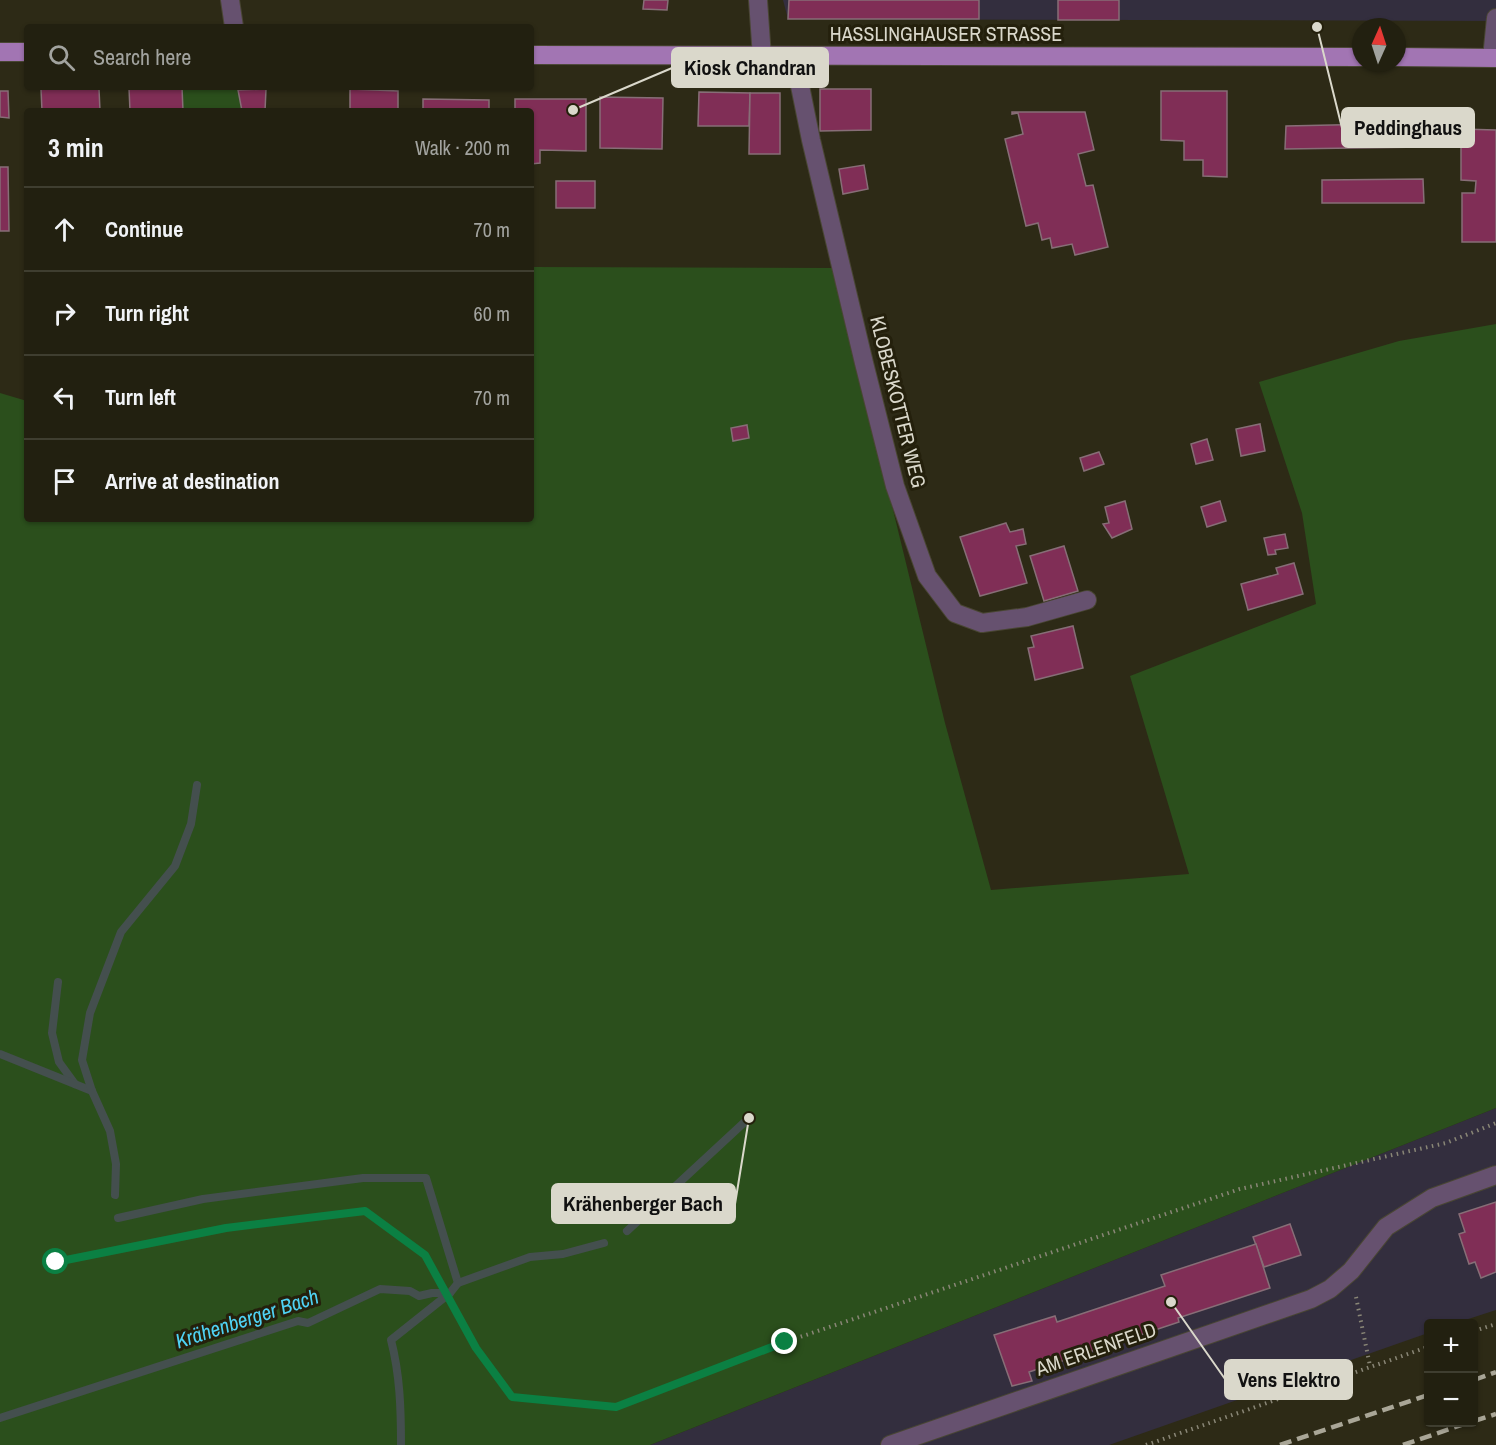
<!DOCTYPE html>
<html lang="en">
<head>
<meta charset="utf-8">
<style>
	:root { --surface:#222010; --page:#2e2d1e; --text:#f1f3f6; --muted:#a2a39f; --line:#3f3e30 }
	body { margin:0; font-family:"Archivo Narrow",sans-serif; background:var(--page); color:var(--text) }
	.controls { position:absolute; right:18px; bottom:18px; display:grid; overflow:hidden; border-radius:6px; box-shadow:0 2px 4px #0004 }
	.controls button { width:54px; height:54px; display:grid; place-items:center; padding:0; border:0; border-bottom:2px solid var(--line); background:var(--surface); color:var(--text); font:30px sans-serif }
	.compass { position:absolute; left:1352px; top:18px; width:54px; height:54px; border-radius:50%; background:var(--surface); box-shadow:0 2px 4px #0004; rotate:3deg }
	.stop { position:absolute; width:18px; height:18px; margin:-14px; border:4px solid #0b8043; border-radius:50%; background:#fff }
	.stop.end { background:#0b8043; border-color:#fff; box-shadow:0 2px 6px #0008 }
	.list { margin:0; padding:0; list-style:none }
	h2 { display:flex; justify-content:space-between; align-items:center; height:78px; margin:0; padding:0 24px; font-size:26px }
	h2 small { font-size:20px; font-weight:400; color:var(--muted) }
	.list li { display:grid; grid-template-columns:39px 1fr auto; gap:18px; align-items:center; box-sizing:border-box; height:84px; padding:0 24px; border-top:2px solid var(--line) }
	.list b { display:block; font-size:22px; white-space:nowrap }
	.list em { font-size:20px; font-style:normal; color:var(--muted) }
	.icon { flex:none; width:33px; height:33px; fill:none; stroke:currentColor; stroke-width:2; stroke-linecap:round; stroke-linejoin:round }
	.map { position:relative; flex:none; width:1496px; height:1445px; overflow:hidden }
	.search { position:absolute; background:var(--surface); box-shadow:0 2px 4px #0004; left:24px; top:24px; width:510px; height:66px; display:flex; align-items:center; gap:15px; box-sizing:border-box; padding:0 21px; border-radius:6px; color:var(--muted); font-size:22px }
	.panel { position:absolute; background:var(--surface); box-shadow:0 2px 4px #0004; left:24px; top:108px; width:510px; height:414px; border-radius:6px }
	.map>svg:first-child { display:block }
	.industrial { fill:#332e3e }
	.green { fill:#2b4f1c }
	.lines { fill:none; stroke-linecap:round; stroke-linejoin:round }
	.stream { stroke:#444f4e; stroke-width:8 }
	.building { fill:#802e56; stroke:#876e77; stroke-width:1.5 }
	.minor-casing { stroke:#494633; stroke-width:20 }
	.major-casing { stroke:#494633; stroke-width:20 }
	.path { stroke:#898676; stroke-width:4; stroke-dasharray:1.5 4.5; stroke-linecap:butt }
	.minor { stroke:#66516f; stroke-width:18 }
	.major { stroke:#a275b3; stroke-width:18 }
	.rail { stroke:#a9a697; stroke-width:4.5; stroke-dasharray:12 6; stroke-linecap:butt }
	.route { stroke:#0b8043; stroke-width:8 }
	.labels { text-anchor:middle; stroke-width:6; stroke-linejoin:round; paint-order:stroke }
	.street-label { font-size:20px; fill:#dad8cb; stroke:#24200c }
	.water-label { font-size:21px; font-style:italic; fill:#4fd2f4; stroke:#24200c }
	.leader { fill:none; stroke:#dad8cb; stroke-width:2 }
	.callout-dot { fill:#dad8cb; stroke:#24200c; stroke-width:2 }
	.callout { fill:#dad8cb; stroke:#dad8cb; stroke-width:2 }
	.callout-label { font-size:21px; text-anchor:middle; font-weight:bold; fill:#111 }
</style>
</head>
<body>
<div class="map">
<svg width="1496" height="1445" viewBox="0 0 1496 1445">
	<rect width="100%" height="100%" fill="#2d2a16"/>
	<g class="industrial">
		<polygon points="783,0 1496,0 1496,21 788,19"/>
		<polygon points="1496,1108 1496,1310 1456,1323 1428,1324 1428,1333 1109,1445 650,1445"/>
	</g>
	<g class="green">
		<polygon points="182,90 238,90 242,111 183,111"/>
		<polygon points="531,267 834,268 945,723 991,890 1189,874 1130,676 1316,604 1302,513 1259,382 1399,341 1496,324 1496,1108 650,1445 0,1445 0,393 27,401 27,519 531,519"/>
	</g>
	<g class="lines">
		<g class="stream">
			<polyline points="58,982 52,1033 59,1062 75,1084"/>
			<polyline points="0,1054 92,1091"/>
			<polyline points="115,1195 116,1164 110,1131 92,1091 82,1060 90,1013 121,932 175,866 191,824 197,785"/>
			<polyline points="118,1218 203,1199 363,1178 426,1178 458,1283"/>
			<polyline points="627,1231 749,1118"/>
			<polyline points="0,1418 298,1321 308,1323 380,1289 410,1291 419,1296 432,1293 450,1293 458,1283 530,1257 563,1254 604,1243"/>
			<path d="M401,1445C401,1409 400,1375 391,1340L450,1293"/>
		</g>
	</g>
	<g class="building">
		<polygon points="644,0 668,0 667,10 643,9"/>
		<polygon points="789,0 979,0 979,19 788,19"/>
		<rect x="1058" y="0" width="61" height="20"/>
		<polygon points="182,87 183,111 130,111 129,88"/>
		<polygon points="41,89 99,89 100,111 42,111"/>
		<polygon points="266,89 265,111 242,111 238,90"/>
		<polygon points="350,89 398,91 398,111 350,111"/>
		<polygon points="820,89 871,89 871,130 820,131"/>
		<polygon points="0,91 8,91 9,118 0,117"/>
		<polygon points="1161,91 1227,91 1227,177 1203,176 1203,160 1184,160 1184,141 1161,140"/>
		<polygon points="699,92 750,93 749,126 698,126"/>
		<polygon points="750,93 780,93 780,154 749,154"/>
		<polygon points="600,97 663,98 662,149 600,148"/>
		<polygon points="423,99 489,100 489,111 423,111"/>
		<polygon points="515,99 586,99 586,151 540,150 540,163 531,164 531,111 515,111"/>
		<polygon points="1012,112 1085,112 1094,150 1078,154 1086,186 1093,185 1108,247 1075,255 1072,244 1052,248 1050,238 1042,240 1038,223 1026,226 1005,139 1023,134 1018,113 1012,114"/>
		<polygon points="1424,123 1424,147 1285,149 1286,126"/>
		<polygon points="1461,129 1496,130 1496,242 1462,242 1462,193 1475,193 1476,181 1461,180"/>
		<polygon points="864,165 868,189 843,194 839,169"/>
		<polygon points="0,167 8,167 9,231 0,231"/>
		<polygon points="1423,179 1424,203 1322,203 1322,180"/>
		<rect x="556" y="181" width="39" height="27"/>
		<polygon points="1260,424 1265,451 1241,456 1236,429"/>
		<polygon points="747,425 749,438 733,441 731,428"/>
		<polygon points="1207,439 1213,460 1196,464 1191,444"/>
		<polygon points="1099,452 1104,464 1084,471 1080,458"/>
		<polygon points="1125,501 1132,529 1112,538 1103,524 1109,523 1105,507"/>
		<polygon points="1220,501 1226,521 1207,527 1201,507"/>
		<polygon points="1006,523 1010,532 1023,529 1026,544 1016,546 1027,583 980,596 960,537"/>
		<polygon points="1285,534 1288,548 1275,550 1276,554 1268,555 1264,538"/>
		<polygon points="1064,546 1078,591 1044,601 1030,556"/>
		<polygon points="1294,563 1303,594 1248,610 1241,584 1278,574 1276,568"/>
		<polygon points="1073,626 1083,668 1035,680 1028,648 1034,647 1031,636"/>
		<polygon points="1496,1202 1496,1272 1481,1278 1475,1262 1469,1264 1459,1234 1465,1232 1459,1214"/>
		<polygon points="1290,1224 1301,1255 1264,1267 1253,1237"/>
		<polygon points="1256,1244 1270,1288 1178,1318 1179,1322 1029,1372 1032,1381 1012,1386 994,1335 1055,1316 1057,1322 1165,1286 1161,1275"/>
	</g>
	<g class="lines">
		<defs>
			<g id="minor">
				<polyline points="230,0 234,27"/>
				<polyline points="758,0 762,57"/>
				<polyline points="799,57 799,81 811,140 864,363 895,486 927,576 955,613 982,623 1027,617 1087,600"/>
				<polyline points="1492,58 1496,18"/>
				<polyline points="890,1445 1311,1299 1330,1289 1351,1271 1386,1227 1432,1198 1496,1175"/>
			</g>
			<g id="major">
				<polyline points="0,52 27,52"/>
				<polyline points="531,55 1361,57"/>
				<polyline points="1397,57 1496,58"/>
			</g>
		</defs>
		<use href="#minor" class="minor-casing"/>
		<use href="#major" class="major-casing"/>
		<g class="path">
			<polyline points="55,1261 227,1228 365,1211 425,1255 476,1348 511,1397 616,1407 785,1342 1240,1189 1446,1143 1496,1123"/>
			<polyline points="1356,1297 1370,1366"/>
			<polyline points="1474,1331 1496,1324"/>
			<polyline points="1146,1445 1428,1347"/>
		</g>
		<use href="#minor" class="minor"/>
		<use href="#major" class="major"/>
		<g class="rail">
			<polyline points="1474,1380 1496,1372"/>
			<polyline points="1474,1421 1496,1414"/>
			<polyline points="1280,1445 1428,1395"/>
			<polyline points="1403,1445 1470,1422"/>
		</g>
	</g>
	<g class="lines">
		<polyline class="route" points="56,1262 226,1228 365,1211 425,1255 476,1348 512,1397 616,1407 785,1342"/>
	</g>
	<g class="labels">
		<g class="street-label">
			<text x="946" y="41">HASSLINGHAUSER STRASSE</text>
			<text transform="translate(898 402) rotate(76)" y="7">KLOBESKOTTER WEG</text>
			<text transform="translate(1096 1349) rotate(-19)" y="7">AM ERLENFELD</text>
		</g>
		<g class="water-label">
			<text transform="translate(247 1319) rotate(-18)" y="7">Krähenberger Bach</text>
		</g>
	</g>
	<path class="leader" d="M573 110L672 68M1317 27L1342 128M749 1118L735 1204M1171 1302L1225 1379"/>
	<g class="callout-dot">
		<circle cx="573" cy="110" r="6"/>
		<circle cx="1317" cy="27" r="6"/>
		<circle cx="749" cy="1118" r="6"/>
		<circle cx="1171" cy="1302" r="6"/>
	</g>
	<g class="callout">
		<rect x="672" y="48" width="156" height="39" rx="6"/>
		<rect x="1342" y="108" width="132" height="39" rx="6"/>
		<rect x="552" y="1184" width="183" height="39" rx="6"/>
		<rect x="1225" y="1360" width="127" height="39" rx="6"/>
	</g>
	<g class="callout-label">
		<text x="750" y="75">Kiosk Chandran</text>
		<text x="1408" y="135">Peddinghaus</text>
		<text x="643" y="1211">Krähenberger Bach</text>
		<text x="1289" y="1387">Vens Elektro</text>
	</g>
</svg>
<div class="controls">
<button>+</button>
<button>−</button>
</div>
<svg class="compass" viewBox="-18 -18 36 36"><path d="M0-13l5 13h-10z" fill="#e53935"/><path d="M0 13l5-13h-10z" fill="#a2a39f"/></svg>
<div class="stop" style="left:56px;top:1262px"></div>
<div class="stop end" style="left:785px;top:1342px"></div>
<div class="search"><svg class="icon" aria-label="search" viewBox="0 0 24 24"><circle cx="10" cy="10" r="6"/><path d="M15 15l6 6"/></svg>Search here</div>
<section class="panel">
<h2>3 min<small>Walk · 200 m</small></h2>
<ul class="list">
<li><svg class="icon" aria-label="ahead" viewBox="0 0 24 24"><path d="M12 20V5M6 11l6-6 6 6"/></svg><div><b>Continue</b></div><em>70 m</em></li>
<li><svg class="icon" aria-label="right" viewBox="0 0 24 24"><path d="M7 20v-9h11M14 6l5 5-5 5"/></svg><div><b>Turn right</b></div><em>60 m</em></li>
<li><svg class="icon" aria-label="left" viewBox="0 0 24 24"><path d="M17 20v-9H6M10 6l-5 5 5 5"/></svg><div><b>Turn left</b></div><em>70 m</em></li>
<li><svg class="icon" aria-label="arrive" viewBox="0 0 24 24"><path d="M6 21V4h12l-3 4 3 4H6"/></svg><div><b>Arrive at destination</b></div></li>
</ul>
</section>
</div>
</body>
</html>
